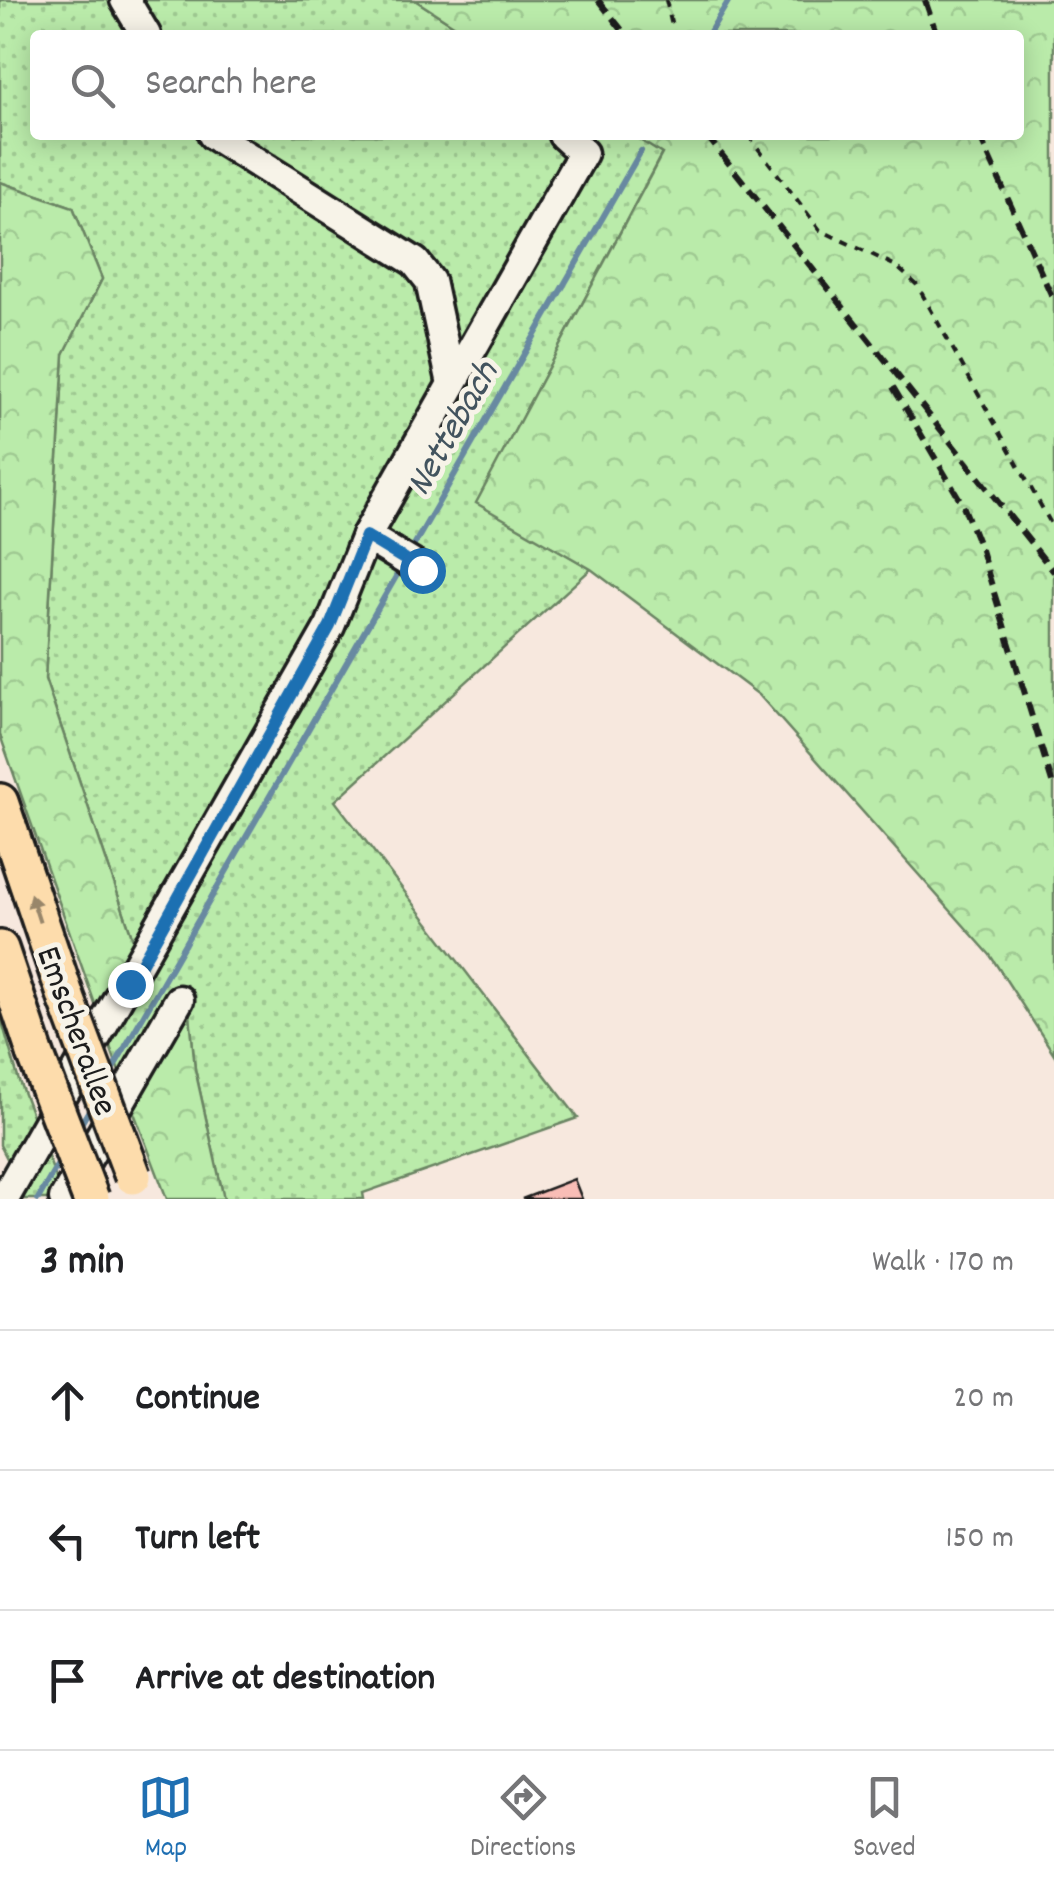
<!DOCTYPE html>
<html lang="en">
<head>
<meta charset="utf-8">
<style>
	:root { --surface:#fff; --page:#f6f6f6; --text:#202124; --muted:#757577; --line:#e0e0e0; --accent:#1f6fb2 }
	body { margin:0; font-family:Dekko,sans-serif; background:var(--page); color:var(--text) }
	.stop { position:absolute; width:30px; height:30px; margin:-22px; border:8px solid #1f6fb2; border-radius:50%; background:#fff }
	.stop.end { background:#1f6fb2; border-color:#fff; box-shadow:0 2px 10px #0008 }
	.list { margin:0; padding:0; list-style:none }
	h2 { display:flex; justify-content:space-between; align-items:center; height:130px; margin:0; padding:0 40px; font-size:42px }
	h2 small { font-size:32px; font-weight:400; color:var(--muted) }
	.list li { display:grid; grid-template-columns:65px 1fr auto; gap:30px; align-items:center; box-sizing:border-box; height:140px; padding:0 40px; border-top:2px solid var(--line) }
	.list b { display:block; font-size:38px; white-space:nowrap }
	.list em { font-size:32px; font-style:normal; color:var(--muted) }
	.icon { flex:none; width:55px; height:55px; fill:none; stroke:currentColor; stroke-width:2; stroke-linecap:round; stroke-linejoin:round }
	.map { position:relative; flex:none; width:1054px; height:1199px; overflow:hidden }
	.search { position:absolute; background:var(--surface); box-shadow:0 5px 25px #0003; left:30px; right:30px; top:30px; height:110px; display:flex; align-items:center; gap:25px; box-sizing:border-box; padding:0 35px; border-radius:10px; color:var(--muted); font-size:38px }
	.sheet { height:550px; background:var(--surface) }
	nav { display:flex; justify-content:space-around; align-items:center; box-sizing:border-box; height:140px; border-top:2px solid var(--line); background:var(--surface); font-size:28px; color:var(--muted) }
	nav a { display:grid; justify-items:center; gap:5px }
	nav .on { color:var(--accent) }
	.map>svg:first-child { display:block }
	.grass { fill:url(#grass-dots); stroke:#6b8463; stroke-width:2.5 }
	.forest { fill:url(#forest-crowns); stroke:#6b8463; stroke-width:2.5 }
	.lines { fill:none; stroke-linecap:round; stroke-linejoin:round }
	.stream { stroke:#6889a1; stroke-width:6 }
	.building { fill:#f9bdb6; stroke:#1c1c1c; stroke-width:2.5 }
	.minor-casing { stroke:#1c1c1c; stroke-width:35 }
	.major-casing { stroke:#1c1c1c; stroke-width:42 }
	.path { stroke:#1c1c1c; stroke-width:4; stroke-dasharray:8 8; stroke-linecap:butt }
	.minor { stroke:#f7f3e8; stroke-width:28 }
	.major { stroke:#fddcac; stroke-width:35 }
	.rail { stroke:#1c1c1c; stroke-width:6; stroke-dasharray:15 8; stroke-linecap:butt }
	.major-bridge-casing { stroke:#1c1c1c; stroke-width:42; stroke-linecap:butt }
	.major-bridge { stroke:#fddcac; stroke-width:35 }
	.oneway { fill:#98866b }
	.route { stroke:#1f6fb2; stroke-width:12 }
	.labels { text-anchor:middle; stroke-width:10; stroke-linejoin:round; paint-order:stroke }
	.street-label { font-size:35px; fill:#1c1c1c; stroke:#f7f3e8 }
	.water-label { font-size:38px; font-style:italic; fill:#42535e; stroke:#f7f3e8 }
</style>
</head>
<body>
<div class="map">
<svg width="1054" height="1199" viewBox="0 0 1054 1199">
	<defs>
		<pattern id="grass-dots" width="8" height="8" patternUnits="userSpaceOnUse" patternTransform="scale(2.5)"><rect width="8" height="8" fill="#baebaa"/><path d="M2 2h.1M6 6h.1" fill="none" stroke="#9fc992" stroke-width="1.8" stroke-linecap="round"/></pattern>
		<pattern id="forest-crowns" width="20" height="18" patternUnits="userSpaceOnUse" patternTransform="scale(2.5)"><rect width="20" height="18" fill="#baebaa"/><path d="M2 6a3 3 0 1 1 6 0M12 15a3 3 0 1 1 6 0" fill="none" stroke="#9fc992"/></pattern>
	</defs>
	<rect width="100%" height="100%" fill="#f7e8de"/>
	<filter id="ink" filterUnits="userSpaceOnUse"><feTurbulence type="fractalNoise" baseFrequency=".01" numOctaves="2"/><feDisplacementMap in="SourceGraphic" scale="20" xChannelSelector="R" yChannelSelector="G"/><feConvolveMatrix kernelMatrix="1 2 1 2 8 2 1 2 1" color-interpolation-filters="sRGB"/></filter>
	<g filter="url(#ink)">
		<g class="grass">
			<polygon points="0,0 415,0 469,35 35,35 35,135 632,135 662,153 477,502 591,569 335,801 578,1118 363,1193 364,1199 224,1199 195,1069 189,1006 128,1097 101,1021 139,957 45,679 64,354 102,279 73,207 0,182"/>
			<polygon points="0,1015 19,1081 64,1199 0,1199 13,1170 0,1145"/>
		</g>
		<g class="forest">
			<polygon points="415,0 1054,0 1054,1054 990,955 759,695 591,569 476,503 662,154 632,135 1019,135 1019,35 469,35"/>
			<polygon points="0,182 73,207 102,279 64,354 45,679 139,957 101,1021 0,735"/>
			<polygon points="189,1004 195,1069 224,1199 167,1199 128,1097"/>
		</g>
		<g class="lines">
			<g class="stream">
				<polyline points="708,35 729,0"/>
				<polyline points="410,552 641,151"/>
				<polyline points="108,1077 401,568"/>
				<polyline points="78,1129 92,1105"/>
				<polyline points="38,1199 62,1157"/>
			</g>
		</g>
		<polygon class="building" points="574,1179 582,1199 522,1199"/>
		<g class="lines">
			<defs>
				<g id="minor">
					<polyline points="125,0 146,35"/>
					<polyline points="213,135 415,262 430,281 452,384"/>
					<polyline points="366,536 422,570"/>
					<polyline points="4,1199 330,626 366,536 583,153 563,135"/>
					<polyline points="64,1199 179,1000"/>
				</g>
				<g id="major">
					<polyline points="0,802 67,1000"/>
					<polyline points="0,949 35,1053"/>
				</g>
			</defs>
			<use href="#minor" class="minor-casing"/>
			<use href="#major" class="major-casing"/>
			<g class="path">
				<polyline points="666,0 674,35"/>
				<polyline points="748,135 820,230 896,266 917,285 1054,529"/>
			</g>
			<use href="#minor" class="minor"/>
			<use href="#major" class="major"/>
			<g class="rail">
				<polyline points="598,0 626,35"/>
				<polyline points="925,0 937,35"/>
				<polyline points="706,135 1054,572"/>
				<polyline points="979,135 1054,301"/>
				<polyline points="893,387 962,503 981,550 1054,789"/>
			</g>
			<defs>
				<g id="major-bridge">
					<polyline points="67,1000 133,1176"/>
					<polyline points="35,1053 91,1199"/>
				</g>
			</defs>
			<use href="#major-bridge" class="major-bridge-casing"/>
			<use href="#major-bridge" class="major-bridge"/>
		</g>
		<defs><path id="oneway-solid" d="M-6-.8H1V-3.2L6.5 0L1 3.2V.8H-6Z" transform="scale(2.5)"/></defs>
		<use class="oneway" href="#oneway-solid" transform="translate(35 908) rotate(-108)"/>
	</g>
	<g class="lines" filter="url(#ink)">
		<polyline class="route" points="130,984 330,626 366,536 422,570"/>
	</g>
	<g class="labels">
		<g class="street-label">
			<text transform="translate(79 1030) rotate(70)" y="12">Emscherallee</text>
		</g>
		<g class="water-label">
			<text transform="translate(450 427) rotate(-60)" y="13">Nettebach</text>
		</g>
	</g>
</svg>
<div class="stop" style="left:422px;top:570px"></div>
<div class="stop end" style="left:130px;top:984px"></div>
<div class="search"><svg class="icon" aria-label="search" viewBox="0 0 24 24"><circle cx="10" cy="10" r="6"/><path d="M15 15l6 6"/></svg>Search here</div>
</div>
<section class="sheet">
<h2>3 min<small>Walk · 170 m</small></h2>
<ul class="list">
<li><svg class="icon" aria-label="ahead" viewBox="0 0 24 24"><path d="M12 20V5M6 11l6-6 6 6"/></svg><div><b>Continue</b></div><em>20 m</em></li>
<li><svg class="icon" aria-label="left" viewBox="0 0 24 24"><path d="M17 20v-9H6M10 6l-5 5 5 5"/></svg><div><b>Turn left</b></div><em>150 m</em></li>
<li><svg class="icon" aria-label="arrive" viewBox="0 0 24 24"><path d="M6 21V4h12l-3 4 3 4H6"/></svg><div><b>Arrive at destination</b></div></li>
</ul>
</section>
<nav>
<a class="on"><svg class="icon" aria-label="map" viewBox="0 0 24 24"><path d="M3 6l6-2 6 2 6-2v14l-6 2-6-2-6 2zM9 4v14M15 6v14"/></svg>Map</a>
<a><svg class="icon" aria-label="directions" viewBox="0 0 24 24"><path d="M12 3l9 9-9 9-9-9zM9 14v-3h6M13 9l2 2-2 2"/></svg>Directions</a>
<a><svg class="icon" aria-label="saved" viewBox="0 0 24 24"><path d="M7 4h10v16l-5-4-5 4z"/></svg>Saved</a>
</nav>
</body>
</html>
